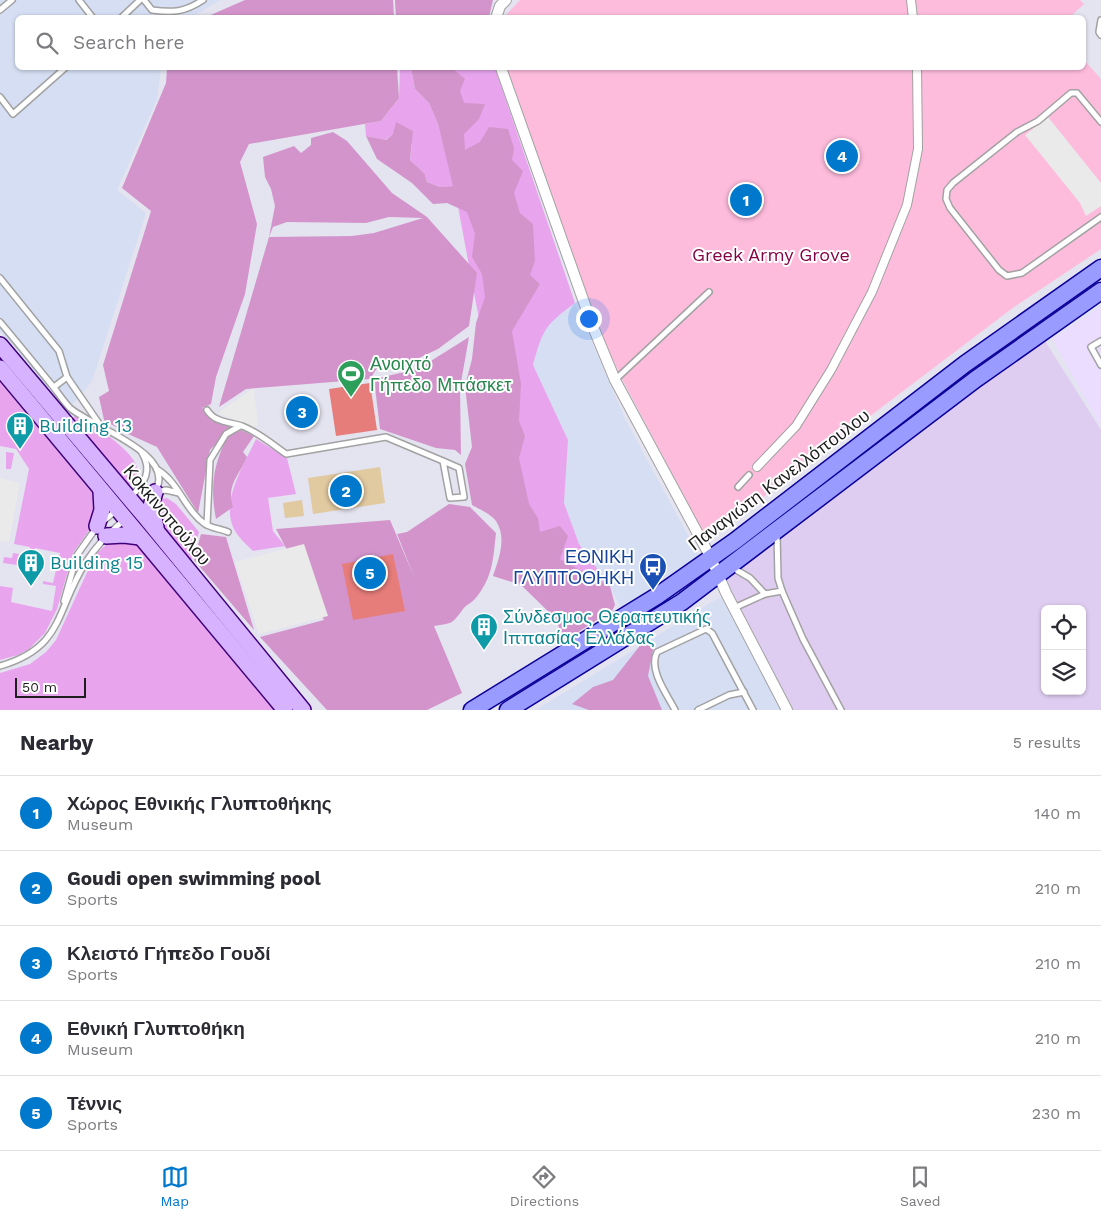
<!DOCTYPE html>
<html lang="en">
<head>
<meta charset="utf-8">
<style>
	:root { --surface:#fff; --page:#f7f7f7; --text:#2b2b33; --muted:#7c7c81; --line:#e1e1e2; --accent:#0078cc }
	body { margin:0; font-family:"Work Sans",sans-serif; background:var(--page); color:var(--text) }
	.controls { position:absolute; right:15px; bottom:15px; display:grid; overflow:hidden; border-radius:8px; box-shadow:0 1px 4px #0004 }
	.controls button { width:45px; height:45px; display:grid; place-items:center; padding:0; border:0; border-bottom:1px solid var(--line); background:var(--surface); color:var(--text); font:25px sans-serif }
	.scale { position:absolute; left:15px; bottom:12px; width:71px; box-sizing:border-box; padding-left:5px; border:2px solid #1e1e1e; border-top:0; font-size:14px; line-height:18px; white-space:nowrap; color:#1e1e1e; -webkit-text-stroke:4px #fff; paint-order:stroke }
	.you { position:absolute; left:588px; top:318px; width:18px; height:18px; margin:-12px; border:4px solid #fff; border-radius:50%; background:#1a73e8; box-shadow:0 0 0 8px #1a73e833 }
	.badge { display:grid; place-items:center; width:32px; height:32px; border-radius:50%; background:var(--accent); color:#fff; font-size:16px; font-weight:700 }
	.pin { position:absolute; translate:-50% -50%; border:2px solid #fff; box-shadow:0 1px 5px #0006 }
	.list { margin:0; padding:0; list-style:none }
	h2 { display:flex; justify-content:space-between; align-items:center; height:65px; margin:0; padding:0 20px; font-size:21px }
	h2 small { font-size:16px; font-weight:400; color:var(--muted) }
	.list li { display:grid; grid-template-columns:32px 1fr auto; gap:15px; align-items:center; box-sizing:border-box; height:75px; padding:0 20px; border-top:1px solid var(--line) }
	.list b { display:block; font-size:19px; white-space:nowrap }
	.list p { margin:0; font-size:16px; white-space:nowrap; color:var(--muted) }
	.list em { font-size:16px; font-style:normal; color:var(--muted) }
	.icon { flex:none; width:28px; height:28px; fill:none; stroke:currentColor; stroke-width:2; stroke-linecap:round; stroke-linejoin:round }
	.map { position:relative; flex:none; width:1101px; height:710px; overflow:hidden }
	.search { position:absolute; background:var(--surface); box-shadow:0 1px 4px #0004; left:15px; right:15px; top:15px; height:55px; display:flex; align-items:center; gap:12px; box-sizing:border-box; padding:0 18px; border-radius:8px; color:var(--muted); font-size:19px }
	.sheet { height:440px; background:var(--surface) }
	nav { display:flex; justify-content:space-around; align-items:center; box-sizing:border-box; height:70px; border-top:1px solid var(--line); background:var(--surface); font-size:14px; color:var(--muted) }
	nav a { display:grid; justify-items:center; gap:2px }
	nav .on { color:var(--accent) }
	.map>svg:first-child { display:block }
	.education { fill:#ebddff }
	.military { fill:#d5def3 }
	.farmland { fill:#decdf0; fill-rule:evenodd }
	.grass { fill:#e8a5ee }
	.forest { fill:#d394cb; fill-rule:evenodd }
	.park { fill:#febcdd }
	.pitch { fill:#e67d7a }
	.parking { fill:#eaeaea }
	.water { fill:#e1c9a0 }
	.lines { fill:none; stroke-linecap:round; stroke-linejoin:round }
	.service-casing { stroke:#a2a2a2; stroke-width:8 }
	.pedestrian-casing { stroke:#a2a2a2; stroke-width:10 }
	.minor-casing { stroke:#a2a2a2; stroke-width:12 }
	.secondary-casing { stroke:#3f007a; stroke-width:18 }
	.primary-casing { stroke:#0c0098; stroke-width:19 }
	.service { stroke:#fff; stroke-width:5 }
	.pedestrian { stroke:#fff; stroke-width:8 }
	.minor { stroke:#fff; stroke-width:10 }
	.secondary { stroke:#d6b2ff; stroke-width:15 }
	.primary { stroke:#999bff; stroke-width:16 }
	.labels { text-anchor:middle; stroke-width:4; stroke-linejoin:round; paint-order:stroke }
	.park-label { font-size:18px; fill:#850345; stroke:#fff }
	.leisure-label { font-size:18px; fill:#27864d; stroke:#fff; text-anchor:start }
	.culture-label { font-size:18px; fill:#0d838f; stroke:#fff; text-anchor:start }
	.street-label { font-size:18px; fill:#1e1e1e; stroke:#fff }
	.transit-label { font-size:18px; fill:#164399; stroke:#fff; text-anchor:end }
</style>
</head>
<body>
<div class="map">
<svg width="1101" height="710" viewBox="0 0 1101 710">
	<rect width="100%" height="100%" fill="#e4e3f0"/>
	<polygon class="education" points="1101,306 1101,427 1052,339"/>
	<g class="military">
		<polygon points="0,0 220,0 192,17 18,18 18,68 161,68 157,99 117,190 146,213 92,381 66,412 0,331"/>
		<polygon points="575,303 626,421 699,556 656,588 621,608 610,586 579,544 564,503 568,440 533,365 542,333 555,317"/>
		<polygon points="721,598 782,710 536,710 717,599"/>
	</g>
	<path class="farmland" d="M1040,333L1101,430V710H787L721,571ZM1045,609H1082V691H1045Z"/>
	<g class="grass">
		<polygon points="400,68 411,68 415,89 429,103 438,124 454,186 440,187 427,182 425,174 410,160 412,144 393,134 385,140 366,136 365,124 381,121 399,98"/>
		<path d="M432,68H495L575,303C545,325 543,329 533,365L568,440L564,503L579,544L610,586L520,538Z"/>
		<polygon points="0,382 95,496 94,523 73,553 57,609 45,633 29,649 18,655 0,660 0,586 13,588 11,602 52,611 56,586 43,584 43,581 53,583 60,553 35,548 33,559 36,560 35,571 26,570 30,547 14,544 29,469 16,449 0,446"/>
		<path d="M76,414C91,425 164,465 128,486L70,422Z"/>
		<path d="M256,439L287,458L296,494L268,498L273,531L285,546L253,551C247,545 239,538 235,531C219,503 244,465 256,439Z"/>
		<polygon points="6,452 14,453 11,469 6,469"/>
		<polygon points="167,498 176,504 199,532 191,563 161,529 155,507 160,499"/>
		<polygon points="111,540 132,540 274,710 0,710 0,673 30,664 46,652 56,640 95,555"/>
		<polygon points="13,553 19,554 17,565 3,563 4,557 12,558"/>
	</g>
	<g class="forest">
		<polygon points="245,0 393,0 394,17 206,17"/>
		<polygon points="395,0 493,0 489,17 396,18"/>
		<polygon points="167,68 397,68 399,98 381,121 249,144 240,162 257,224 245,294 216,377 211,404 202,408 231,428 210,450 198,513 157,447 126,433 104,420 99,397 109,391 103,365 151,211 122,188 166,83"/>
		<path d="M411,68H452L465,79L460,91L464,103L485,104L479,119L464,134L465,150L480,142L489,127L508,129L514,148L512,160L523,171L514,193L520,213L533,224L535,261L530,275L540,284L512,331L521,384L519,421L525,436L519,458L529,504L538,518L540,532L560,526L568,536L560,559L610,586L615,605L611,613L600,618L566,640L553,616L521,585L493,576C499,558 507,538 496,521C491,514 479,509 472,505L465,464L472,447L465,386L472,359L476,323L485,297L482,274L472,257L475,234L467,212L447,203L433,204L412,183L377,159L366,136L386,140L393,134L396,122L413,131L410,160L425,174L427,182L440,187L453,186L438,124L429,103L415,89Z"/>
		<path d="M333,132L347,141L392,193L427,217L477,273L469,326L438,349L404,365L383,359L370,379L246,389L219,407L269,237L275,206L271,189L265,177L263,157L294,146L301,153L311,145V138ZM389,217L423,218L374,233L352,236L269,237L273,227L287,222L366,223Z"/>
		<polygon points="469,337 460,388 461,455 455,450 436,448 380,429 374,379 418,369"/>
		<path d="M241,430L254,436L243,452L247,457C239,476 226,485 233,507L216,519C210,488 213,464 228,436Z"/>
		<path d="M449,504L470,507L496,533C493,560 493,577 475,599C471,603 466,605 463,609C452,624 453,623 434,626L462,693L427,710H327L260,637L324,620L276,529L390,520L415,579L397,534L407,532Z"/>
		<polygon points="201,534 226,537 254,630 194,560"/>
		<polygon points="646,638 654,645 648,676 662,710 589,710 572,704 593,687 613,680"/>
	</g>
	<g class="park">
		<polygon points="520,0 1080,0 1084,4 1069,18 503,18"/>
		<polygon points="1084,60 1101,79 1101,249 1014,307 717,532 708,537 704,534 622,379 592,315 505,68 1084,68"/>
	</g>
	<g class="pitch">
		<polygon points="370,383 377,430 336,436 329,389"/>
		<polygon points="393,554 405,611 353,620 342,564"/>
	</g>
	<g class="parking">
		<polygon points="1048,117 1101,183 1101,206 1086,216 1080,203 1025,135"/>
		<polygon points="254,388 258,425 252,427 218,413"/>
		<polygon points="0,478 20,483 9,542 0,541"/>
		<polygon points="304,544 328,616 259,634 235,562"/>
	</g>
	<g class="water">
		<polygon points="380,467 385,503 313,514 308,478"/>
		<polygon points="302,500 304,516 285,518 283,503"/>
	</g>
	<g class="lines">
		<defs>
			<g id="service">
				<polyline points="79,0 93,18"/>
				<path d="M144,0L152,10C173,13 185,12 203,0"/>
				<polyline points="0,10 12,0"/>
				<polyline points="121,18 140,0"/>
				<polyline points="1101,20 1099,32 1101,35"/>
				<polyline points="0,97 13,114 65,68"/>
				<polyline points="1101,122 1077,93 1071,93 1038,121 1017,132 953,183 947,190 946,199 950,208 999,270 1007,276 1022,273 1101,217"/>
				<polyline points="0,278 59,351 67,377 100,425"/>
				<path d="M0,322C17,342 34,363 51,384C57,391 63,401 70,408C90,426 176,453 156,490"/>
				<polyline points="1101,341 1091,347 1101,365"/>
				<polyline points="615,380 709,292"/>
				<polyline points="54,387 67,377"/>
				<path d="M207,410C214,422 229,422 242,426C258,432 272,444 286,454L386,437L443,461L450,498L464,497L459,468L443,461"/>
				<path d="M158,470C179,483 185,510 205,524C211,528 221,529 228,532"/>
				<polyline points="738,487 749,475"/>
				<polyline points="156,492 166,490 179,493"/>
				<path d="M130,497C144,485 153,471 142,453"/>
				<polyline points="102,522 117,510"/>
				<polyline points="207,525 210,460 226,434 240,426"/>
				<polyline points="733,568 750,578 765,594"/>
				<polyline points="782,591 803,639 841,710"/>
				<polyline points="64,601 77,555 96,528"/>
				<polyline points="734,608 765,594 782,591 778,578 777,533"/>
				<path d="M0,666C65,647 55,610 86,562C96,546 110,532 124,520"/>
				<path d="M675,710C667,694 648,670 657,652L706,629L712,633L753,710"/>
				<polyline points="698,710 729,695 744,692"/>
			</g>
			<g id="pedestrian">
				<polyline points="911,0 913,18"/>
				<polyline points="757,467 796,426 831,370 872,292 907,205 918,149 917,68"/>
			</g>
			<g id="minor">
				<polyline points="496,18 500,6 506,0"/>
				<polyline points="501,68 591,322 615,380 711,558 726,593 787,710"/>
			</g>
			<g id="secondary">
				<polyline points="0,345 145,517 303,710"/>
				<polyline points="0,368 285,710"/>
				<polyline points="155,492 151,506 156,527"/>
				<polyline points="97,526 102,510 101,491"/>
				<polyline points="106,536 124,535 140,537"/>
			</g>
			<g id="primary">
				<polyline points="472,710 657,596 735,541 965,364 1101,268"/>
				<polyline points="508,710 682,602 976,379 1101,291"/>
			</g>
		</defs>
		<use href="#service" class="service-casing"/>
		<use href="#pedestrian" class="pedestrian-casing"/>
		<use href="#minor" class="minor-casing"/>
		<use href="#secondary" class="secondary-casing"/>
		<use href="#primary" class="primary-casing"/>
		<use href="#service" class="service"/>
		<use href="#pedestrian" class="pedestrian"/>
		<use href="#minor" class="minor"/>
		<use href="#secondary" class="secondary"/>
		<use href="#primary" class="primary"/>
	</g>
	<defs>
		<symbol id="stadium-pin" viewBox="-11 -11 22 30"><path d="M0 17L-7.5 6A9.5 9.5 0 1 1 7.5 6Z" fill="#2e9e5b" stroke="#fff"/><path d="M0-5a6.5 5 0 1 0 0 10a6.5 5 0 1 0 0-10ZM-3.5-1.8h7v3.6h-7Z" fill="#fff"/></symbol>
		<symbol id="building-pin" viewBox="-11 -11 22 30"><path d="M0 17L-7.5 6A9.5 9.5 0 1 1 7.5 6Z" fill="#0f9aa8" stroke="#fff"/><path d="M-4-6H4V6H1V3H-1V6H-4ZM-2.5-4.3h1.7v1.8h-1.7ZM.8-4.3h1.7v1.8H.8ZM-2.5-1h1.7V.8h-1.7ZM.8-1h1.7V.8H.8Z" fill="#fff"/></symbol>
		<symbol id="bus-pin" viewBox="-11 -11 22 30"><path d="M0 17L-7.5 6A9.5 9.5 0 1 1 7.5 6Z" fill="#1a4fb4" stroke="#fff"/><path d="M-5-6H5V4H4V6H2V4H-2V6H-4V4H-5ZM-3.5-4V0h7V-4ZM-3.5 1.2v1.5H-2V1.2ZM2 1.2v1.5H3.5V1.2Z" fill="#fff"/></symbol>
	</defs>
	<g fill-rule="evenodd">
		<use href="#stadium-pin" x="335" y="358" width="32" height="43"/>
		<use href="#building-pin" x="4" y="410" width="32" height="43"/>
		<use href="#building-pin" x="15" y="547" width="32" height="43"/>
		<use href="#bus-pin" x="637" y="551" width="32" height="43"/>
		<use href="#building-pin" x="468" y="611" width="32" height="43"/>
	</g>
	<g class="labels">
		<g class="park-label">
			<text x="771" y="261">Greek Army Grove</text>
		</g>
		<g class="leisure-label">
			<text x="370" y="370">Ανοιχτό<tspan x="370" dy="21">Γήπεδο Μπάσκετ</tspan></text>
		</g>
		<g class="culture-label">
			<text x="39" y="432">Building 13</text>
			<text x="50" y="569">Building 15</text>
			<text x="503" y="623">Σύνδεσμος Θεραπευτικής<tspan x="503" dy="21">Ιππασίας Ελλάδας</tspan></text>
		</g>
		<g class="street-label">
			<text transform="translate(779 480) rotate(-37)" y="6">Παναγιώτη Κανελλόπουλου</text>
			<text transform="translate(167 515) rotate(50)" y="6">Κοκκινοπούλου</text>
		</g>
		<g class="transit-label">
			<text x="634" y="563">ΕΘΝΙΚΗ<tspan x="634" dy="21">ΓΛΥΠΤΟΘΗΚΗ</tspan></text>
		</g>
	</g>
</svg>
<div class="controls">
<button><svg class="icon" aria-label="locate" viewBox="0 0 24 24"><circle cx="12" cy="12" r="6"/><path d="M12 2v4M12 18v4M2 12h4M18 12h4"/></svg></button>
<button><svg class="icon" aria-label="layers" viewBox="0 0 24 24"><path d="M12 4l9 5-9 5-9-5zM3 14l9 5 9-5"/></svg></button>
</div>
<div class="scale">50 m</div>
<div class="you"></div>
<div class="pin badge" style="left:746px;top:200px">1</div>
<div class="pin badge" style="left:346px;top:491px">2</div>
<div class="pin badge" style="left:302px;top:412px">3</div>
<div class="pin badge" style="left:842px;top:156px">4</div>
<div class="pin badge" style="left:370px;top:573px">5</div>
<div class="search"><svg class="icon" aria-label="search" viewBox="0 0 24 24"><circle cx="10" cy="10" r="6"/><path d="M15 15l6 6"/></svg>Search here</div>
</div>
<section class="sheet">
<h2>Nearby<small>5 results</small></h2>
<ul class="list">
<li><span class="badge">1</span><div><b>Χώρος Εθνικής Γλυπτοθήκης</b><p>Museum</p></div><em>140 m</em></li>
<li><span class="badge">2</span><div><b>Goudi open swimming pool</b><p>Sports</p></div><em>210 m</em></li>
<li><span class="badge">3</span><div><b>Κλειστό Γήπεδο Γουδί</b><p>Sports</p></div><em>210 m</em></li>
<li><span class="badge">4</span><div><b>Εθνική Γλυπτοθήκη</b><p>Museum</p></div><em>210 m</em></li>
<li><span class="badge">5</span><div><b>Τέννις</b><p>Sports</p></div><em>230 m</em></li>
</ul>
</section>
<nav>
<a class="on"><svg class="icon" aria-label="map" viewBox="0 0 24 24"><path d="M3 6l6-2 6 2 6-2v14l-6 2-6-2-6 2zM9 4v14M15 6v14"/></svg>Map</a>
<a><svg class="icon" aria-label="directions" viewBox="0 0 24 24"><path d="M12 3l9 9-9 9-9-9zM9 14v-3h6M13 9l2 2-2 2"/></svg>Directions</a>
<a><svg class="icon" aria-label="saved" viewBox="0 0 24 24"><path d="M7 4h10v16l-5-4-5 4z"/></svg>Saved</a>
</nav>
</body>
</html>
